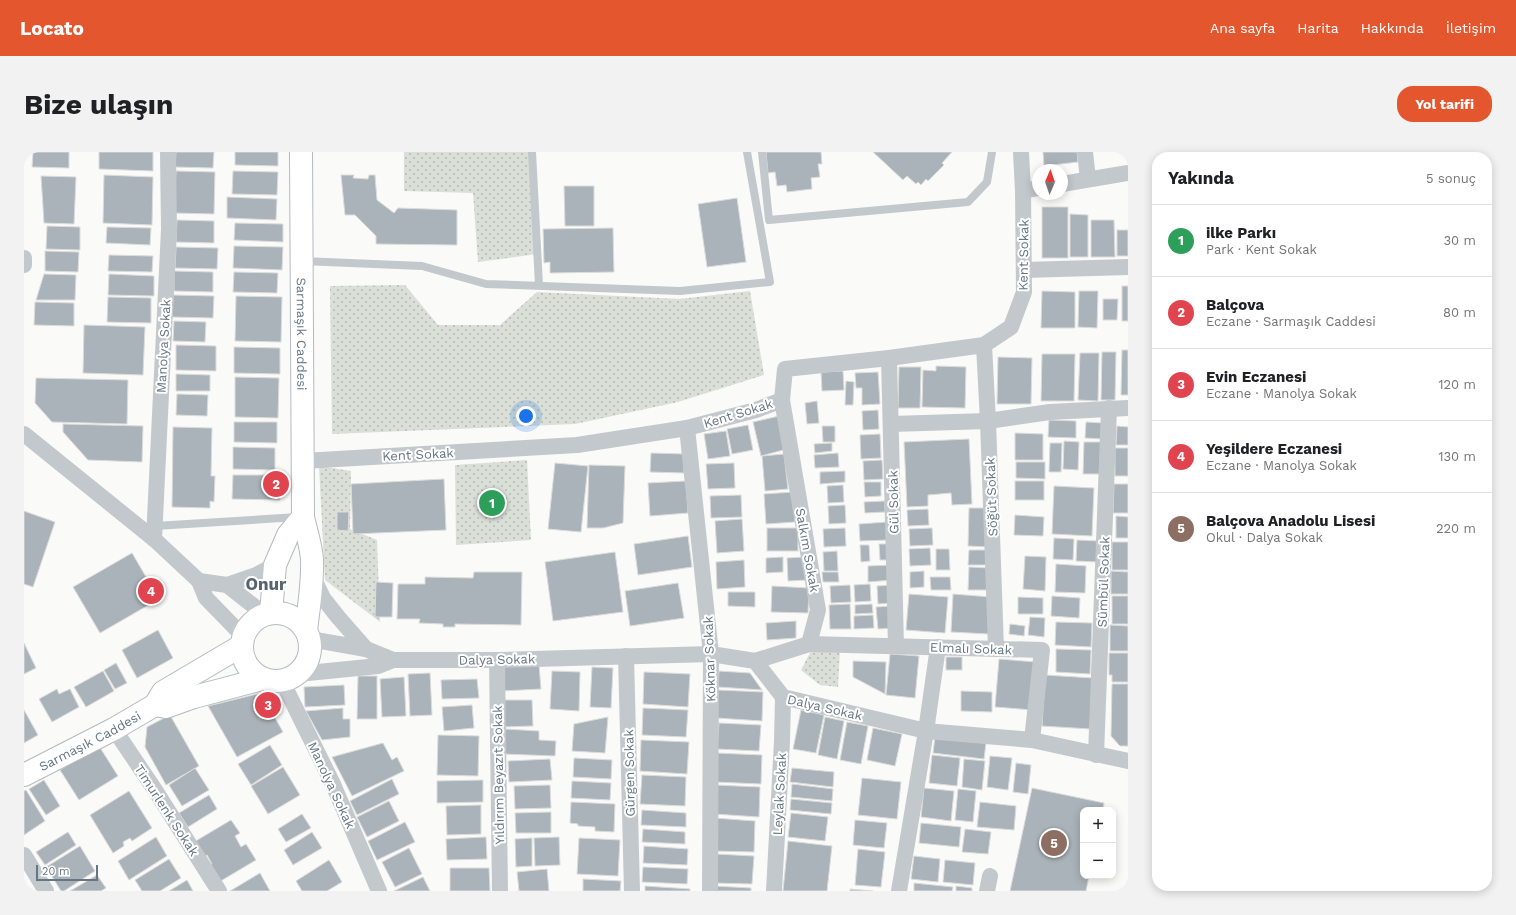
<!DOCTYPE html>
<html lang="tr">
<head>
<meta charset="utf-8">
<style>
	:root { --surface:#fff; --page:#f2f2f2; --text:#202124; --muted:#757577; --line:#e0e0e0; --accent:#e4572e }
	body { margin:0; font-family:"Work Sans",sans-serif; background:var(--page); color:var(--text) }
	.controls { position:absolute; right:12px; bottom:12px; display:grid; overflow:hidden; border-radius:8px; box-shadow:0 2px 10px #0003 }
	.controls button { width:36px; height:36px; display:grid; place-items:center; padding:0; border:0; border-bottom:1px solid var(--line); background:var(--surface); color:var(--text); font:20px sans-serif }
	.compass { position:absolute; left:1008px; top:12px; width:36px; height:36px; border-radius:50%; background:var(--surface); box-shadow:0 2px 10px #0003; rotate:2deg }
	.scale { position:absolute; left:12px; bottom:10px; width:62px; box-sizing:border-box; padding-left:4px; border:2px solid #657683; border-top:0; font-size:11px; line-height:14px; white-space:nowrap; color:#657683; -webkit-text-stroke:3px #fff; paint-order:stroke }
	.you { position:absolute; left:502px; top:264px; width:14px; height:14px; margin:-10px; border:3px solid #fff; border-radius:50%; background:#1a73e8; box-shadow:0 0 0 6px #1a73e833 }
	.badge { display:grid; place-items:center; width:26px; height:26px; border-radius:50%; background:var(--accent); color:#fff; font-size:13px; font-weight:700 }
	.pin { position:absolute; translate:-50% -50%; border:2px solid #fff; box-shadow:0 1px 4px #0006 }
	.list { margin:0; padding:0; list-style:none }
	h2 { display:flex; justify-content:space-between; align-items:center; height:52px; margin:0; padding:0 16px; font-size:17px }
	h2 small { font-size:13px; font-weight:400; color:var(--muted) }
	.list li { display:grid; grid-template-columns:26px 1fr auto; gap:12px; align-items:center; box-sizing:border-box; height:72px; padding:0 16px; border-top:1px solid var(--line) }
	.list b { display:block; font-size:15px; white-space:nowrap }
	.list p { margin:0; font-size:13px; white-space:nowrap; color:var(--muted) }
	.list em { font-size:13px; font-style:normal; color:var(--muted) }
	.map { position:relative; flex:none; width:1104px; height:739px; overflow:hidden; border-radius:16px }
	header { display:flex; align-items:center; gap:24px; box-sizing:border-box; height:56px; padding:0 20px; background:var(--accent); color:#fff }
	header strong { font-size:19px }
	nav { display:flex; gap:22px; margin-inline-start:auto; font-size:14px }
	.intro { display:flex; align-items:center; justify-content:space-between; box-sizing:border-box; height:96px; padding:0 24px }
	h1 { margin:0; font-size:28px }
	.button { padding:10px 18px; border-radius:16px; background:var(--accent); color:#fff; font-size:14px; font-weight:700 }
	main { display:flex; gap:24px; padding:0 24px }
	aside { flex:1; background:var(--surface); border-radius:16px; box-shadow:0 2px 10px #0003 }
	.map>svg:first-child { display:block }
	.grass { fill:url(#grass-dots) }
	.building { fill:#aab3b9; stroke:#dcdcda }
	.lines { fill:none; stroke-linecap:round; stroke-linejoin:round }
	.secondary-casing { stroke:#b3babf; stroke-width:24 }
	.lane { stroke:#c3c8cc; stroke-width:8 }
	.street { stroke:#c3c8cc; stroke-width:16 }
	.secondary { stroke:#fff; stroke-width:22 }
	.labels { text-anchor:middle; stroke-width:4; stroke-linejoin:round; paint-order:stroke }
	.street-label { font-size:13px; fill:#657683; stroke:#fff }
	.district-label { font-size:17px; font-weight:bold; fill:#57646e; stroke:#fff }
</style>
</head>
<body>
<header>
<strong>Locato</strong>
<nav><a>Ana sayfa</a><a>Harita</a><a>Hakkında</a><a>İletişim</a></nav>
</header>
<div class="intro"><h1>Bize ulaşın</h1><a class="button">Yol tarifi</a></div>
<main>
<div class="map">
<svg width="1104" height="739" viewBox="0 0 1104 739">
	<defs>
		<pattern id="grass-dots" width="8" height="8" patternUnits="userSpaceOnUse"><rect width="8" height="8" fill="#dadfd7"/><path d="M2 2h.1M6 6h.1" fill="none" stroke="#b4b9b4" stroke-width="1.8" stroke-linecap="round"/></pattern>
	</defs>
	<rect width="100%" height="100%" fill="#fafaf8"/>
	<g class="grass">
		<polygon points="380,0 505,0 513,102 454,110 449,41 380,39"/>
		<polygon points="381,133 414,173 476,173 513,140 655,147 726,139 740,223 654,250 551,272 308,282 306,134"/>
		<polygon points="503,308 507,388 432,393 431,313"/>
		<polygon points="295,314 327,319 326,377 353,388 356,470 301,428"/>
		<polygon points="789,495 816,497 814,535 796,533 777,518"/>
	</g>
	<g class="building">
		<polygon points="9,0 45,0 45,16 8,15"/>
		<polygon points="75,0 129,0 129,19 75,17"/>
		<polygon points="152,0 190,0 189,16 151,15"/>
		<polygon points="211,0 254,0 254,14 211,13"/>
		<polygon points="742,0 797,0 798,12 794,12 796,25 787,26 788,37 763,40 762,33 753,34 751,20 744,21"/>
		<polygon points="849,0 928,0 918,11 920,13 904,29 902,27 897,33 894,30 892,32 883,24 879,28"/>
		<polygon points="1019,0 1053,0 1054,10 1020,14"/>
		<polygon points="152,19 191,20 190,62 150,61"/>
		<polygon points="209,19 254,20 253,43 208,42"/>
		<polygon points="80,23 129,25 128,73 79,71"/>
		<polygon points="317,23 330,23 329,26 344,27 345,23 351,23 353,48 370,61 374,56 433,58 433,93 352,92 352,84 331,63 321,63"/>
		<polygon points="17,24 52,25 50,72 20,71"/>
		<polygon points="540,34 570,34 570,74 541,74"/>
		<polygon points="203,45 253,47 252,68 203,66"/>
		<polygon points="713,46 722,110 683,115 674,52"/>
		<rect x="1018" y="55" width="26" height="51"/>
		<polygon points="1046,62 1064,63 1064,105 1046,105"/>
		<polygon points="153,68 190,69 190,91 152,90"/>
		<polygon points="1067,68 1090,68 1091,105 1067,105"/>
		<polygon points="211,71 259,72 259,90 210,88"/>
		<polygon points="23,74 56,75 56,98 22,97"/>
		<polygon points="83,75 127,76 126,93 82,91"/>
		<polygon points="589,76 590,120 526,121 526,110 520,111 519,77"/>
		<rect x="1093" y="78" width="11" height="26"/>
		<polygon points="210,94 259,95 258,118 209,116"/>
		<polygon points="152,95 194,96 193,117 151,116"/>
		<polygon points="21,99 55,100 54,120 21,119"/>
		<polygon points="85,103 129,104 128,120 84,119"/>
		<polygon points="150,119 189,120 189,140 150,139"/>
		<polygon points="210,120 254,121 253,141 209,140"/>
		<polygon points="20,122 52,123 51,148 12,148"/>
		<polygon points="85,122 130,124 130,144 84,143"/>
		<rect x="1098" y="134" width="6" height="35"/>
		<polygon points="1018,139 1051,140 1051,176 1017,176"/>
		<polygon points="1055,139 1074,139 1073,176 1054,175"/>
		<polygon points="149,143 190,144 189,166 148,165"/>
		<polygon points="212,144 258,145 257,190 211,189"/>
		<polygon points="84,145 127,146 127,171 83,170"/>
		<polygon points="1079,147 1094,147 1093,168 1079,168"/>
		<polygon points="11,150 50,151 50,174 10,173"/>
		<polygon points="150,169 182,170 181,190 149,189"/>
		<polygon points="60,173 121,175 119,223 59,221"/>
		<polygon points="152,193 192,194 192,219 152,218"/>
		<polygon points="210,195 256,196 256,222 210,221"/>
		<polygon points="1098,198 1104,198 1104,243 1097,243"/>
		<polygon points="1078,200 1092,200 1091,248 1077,248"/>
		<polygon points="1056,201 1075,201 1074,249 1054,248"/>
		<polygon points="1018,202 1051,202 1050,249 1017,249"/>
		<polygon points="974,205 1008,206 1007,252 973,252"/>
		<polygon points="912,214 942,215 941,256 898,255 899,218 912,219"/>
		<polygon points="875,215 897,215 896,256 874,256"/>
		<polygon points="819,219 820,238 798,239 797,220"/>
		<polygon points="854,220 856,252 838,253 838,236 832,236 831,221"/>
		<polygon points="152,222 186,223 186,239 152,239"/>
		<polygon points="211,225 255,226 254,266 211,265"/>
		<polygon points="12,226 104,228 103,272 28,270 11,251"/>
		<polygon points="822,229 830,230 829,253 821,253"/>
		<polygon points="153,242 184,243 183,264 152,263"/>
		<polygon points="793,249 795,271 783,272 781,251"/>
		<polygon points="854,258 855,277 839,278 838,259"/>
		<polygon points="755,264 763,297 737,304 729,270"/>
		<polygon points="1025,268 1052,269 1052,286 1024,285"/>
		<polygon points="210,270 253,270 253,291 210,290"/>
		<polygon points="1062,270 1079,271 1078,287 1061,286"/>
		<polygon points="39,272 119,274 118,310 64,308 39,280"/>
		<polygon points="724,273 729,298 708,302 703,277"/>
		<polygon points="798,274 811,274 811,290 799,290"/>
		<polygon points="1093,274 1104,275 1104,293 1092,293"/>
		<polygon points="149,275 188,276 187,324 191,324 190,350 186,349 186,356 148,355"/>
		<polygon points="702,279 706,304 684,307 680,282"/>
		<polygon points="991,281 1019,282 1019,308 991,308"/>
		<polygon points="856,282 857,306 837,307 836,283"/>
		<polygon points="945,287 948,352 928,353 927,341 904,343 904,354 883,355 880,290"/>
		<polygon points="1040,289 1055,290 1054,318 1039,317"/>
		<polygon points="1060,290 1078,290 1077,322 1059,322"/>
		<polygon points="808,291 808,299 791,301 790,292"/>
		<polygon points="1026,291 1038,291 1037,320 1025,320"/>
		<polygon points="209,295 251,296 251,318 209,317"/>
		<rect x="1091" y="296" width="13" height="28"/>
		<polygon points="627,301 661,302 660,321 626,320"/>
		<polygon points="814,301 815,315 791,316 790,303"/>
		<polygon points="760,302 764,337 741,339 738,304"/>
		<polygon points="858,308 859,327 840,328 839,309"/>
		<polygon points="992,310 1021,310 1021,327 992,326"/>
		<polygon points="531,311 564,314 557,380 524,377"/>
		<polygon points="710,311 711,336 684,337 682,312"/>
		<polygon points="565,313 601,314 599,371 579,376 563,376"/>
		<polygon points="821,319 821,330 796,332 796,320"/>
		<polygon points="209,323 256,323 256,348 208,347"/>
		<polygon points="420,327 422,378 329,382 327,332"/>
		<polygon points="662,329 664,361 626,364 624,331"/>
		<rect x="991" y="329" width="29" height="19"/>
		<polygon points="840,330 857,330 857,344 841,345"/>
		<polygon points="1090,332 1104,332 1104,361 1089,361"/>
		<polygon points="819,333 820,350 804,351 803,334"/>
		<polygon points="1030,334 1070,336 1068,384 1028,382"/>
		<polygon points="769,340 771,370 742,372 740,342"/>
		<polygon points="717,343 718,365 687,366 686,344"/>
		<polygon points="861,349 861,360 841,361 840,350"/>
		<polygon points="821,353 822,371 805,372 804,354"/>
		<polygon points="945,356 966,356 966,395 944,394"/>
		<polygon points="904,357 905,373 884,374 883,358"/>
		<polygon points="0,359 31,370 9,435 0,432"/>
		<polygon points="313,360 325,360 324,379 313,378"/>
		<polygon points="991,363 1020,365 1019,384 990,383"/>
		<polygon points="1092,364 1104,365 1104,386 1092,386"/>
		<polygon points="718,367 720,399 693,401 691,369"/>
		<polygon points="863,370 864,388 836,389 835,372"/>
		<rect x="743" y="376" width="31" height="23"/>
		<polygon points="821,376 822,394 800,395 799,377"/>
		<polygon points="908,376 909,393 886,394 885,377"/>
		<polygon points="664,384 668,415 614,423 610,392"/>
		<polygon points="1030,386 1050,387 1049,408 1029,407"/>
		<polygon points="1053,388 1075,389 1074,410 1052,409"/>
		<rect x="1088" y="390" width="16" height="28"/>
		<polygon points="855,392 865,392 866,408 856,408"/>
		<polygon points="836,393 845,393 846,409 837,410"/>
		<polygon points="906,396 907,413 886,414 885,397"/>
		<polygon points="912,397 925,397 926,418 912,418"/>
		<polygon points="945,398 966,398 966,413 944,413"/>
		<polygon points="813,399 814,419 800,419 799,400"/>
		<polygon points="591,400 599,460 529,469 521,410"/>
		<polygon points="108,401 135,447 76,481 49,435"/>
		<polygon points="1001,404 1022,405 1021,439 999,437"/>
		<polygon points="759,405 759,420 742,421 742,406"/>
		<polygon points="781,405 783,428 764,429 763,406"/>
		<polygon points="720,408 721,435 693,437 692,410"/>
		<polygon points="1032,412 1062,414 1061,441 1031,440"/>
		<polygon points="867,413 868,428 844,430 844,414"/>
		<polygon points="945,415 965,416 965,438 944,438"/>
		<polygon points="900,419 900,435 886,436 886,420"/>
		<polygon points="1087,419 1104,420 1104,442 1087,442"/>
		<polygon points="450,420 498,420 497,473 431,472 431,475 419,475 419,472 395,471 396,467 373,467 374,432 401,432 401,425 449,426"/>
		<polygon points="798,420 814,420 815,430 799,430"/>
		<polygon points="906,425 926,425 927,438 907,438"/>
		<polygon points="352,430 369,431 368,465 351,465"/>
		<polygon points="654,431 660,466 606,474 601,439"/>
		<polygon points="846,432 847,449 831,450 830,433"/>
		<polygon points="826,433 827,450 807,451 806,434"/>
		<polygon points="869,433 869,451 854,452 853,434"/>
		<polygon points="748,434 785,436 784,461 747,460"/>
		<polygon points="704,440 731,440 731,455 704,454"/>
		<polygon points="885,442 924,445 921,481 882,478"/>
		<polygon points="929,442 967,445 965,482 927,480"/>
		<polygon points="1028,444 1056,446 1055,466 1027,464"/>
		<rect x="1088" y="444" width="16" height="28"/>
		<polygon points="994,445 1019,446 1019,462 994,462"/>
		<polygon points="826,452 827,477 806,477 805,453"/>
		<polygon points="848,452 849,461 831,462 831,453"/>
		<polygon points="869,454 871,476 854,477 852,455"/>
		<polygon points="849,463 850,476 830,477 830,464"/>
		<polygon points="1006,465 1021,466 1020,485 1004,483"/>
		<polygon points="772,469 772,486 743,488 742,471"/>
		<polygon points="1032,470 1068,471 1067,495 1031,493"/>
		<polygon points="986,472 1001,474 1000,484 985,482"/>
		<polygon points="1086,473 1104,474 1104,499 1086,499"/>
		<polygon points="134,478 149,506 113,526 98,498"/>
		<polygon points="0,491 12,516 0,522"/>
		<polygon points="1032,497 1067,498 1066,522 1032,520"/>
		<polygon points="1085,501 1104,501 1104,530 1088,530 1088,523 1085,523"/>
		<polygon points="866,502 895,504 891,546 862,543"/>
		<rect x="922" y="505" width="16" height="13"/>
		<polygon points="975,507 1012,510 1008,558 971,555"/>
		<polygon points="829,509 862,510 861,542 829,525"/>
		<polygon points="92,511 103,531 91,537 80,518"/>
		<polygon points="515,513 517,537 477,539 476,514"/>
		<polygon points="568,515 589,516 587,556 566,555"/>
		<polygon points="79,519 90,539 62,555 50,535"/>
		<polygon points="528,519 556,520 555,559 526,557"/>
		<polygon points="695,519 726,521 738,538 694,535"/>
		<polygon points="620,520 666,522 664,555 619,552"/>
		<polygon points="406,521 408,563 386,564 384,522"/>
		<polygon points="1021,523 1069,526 1066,577 1018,574"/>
		<polygon points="334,524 353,524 353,567 333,567"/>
		<polygon points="380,525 382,564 358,565 356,527"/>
		<polygon points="453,527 455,546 418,547 417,528"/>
		<polygon points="1088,532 1104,532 1104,594 1096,594 1087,584"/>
		<polygon points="320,533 321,553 281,555 280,535"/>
		<polygon points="33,537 35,542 46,537 55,555 28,570 15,547"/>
		<polygon points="694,538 739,540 738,569 693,566"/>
		<polygon points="937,539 968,540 968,560 937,559"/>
		<polygon points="237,541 259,580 213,605 184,554"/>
		<polygon points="477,548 508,548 509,574 478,575"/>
		<polygon points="448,553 450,576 420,579 418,555"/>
		<polygon points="319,556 319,567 326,567 326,585 298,588 282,559"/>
		<polygon points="619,556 664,558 662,585 618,583"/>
		<polygon points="0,558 14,583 0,591"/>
		<polygon points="777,558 800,563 792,601 769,597"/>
		<polygon points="146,563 175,614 142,633 121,595 123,575"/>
		<polygon points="584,565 581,601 548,599 550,572"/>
		<polygon points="801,565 820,569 813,607 794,603"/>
		<polygon points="823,570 844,574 837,612 816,608"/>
		<polygon points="695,571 737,573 735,599 693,597"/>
		<polygon points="849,576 878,582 871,614 843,608"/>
		<polygon points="481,577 515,579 515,588 532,589 531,604 479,602"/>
		<polygon points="414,583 455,584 454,624 413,623"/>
		<polygon points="911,585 962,591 960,607 909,601"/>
		<polygon points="617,588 665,590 663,622 616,619"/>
		<polygon points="359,591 368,608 373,605 380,619 328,644 308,605"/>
		<polygon points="246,593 258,613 227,633 214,612"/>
		<polygon points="75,594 94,624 55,648 36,618"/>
		<polygon points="692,601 738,603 737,632 691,630"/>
		<polygon points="908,603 936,606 933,634 905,631"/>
		<polygon points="966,604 988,606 984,638 963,635"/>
		<polygon points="550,606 588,608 587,627 549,625"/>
		<polygon points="526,607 528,628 485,630 484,609"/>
		<polygon points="940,607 961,609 958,638 938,635"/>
		<polygon points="992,611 1007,613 1004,642 989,640"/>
		<polygon points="259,615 276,643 244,662 227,634"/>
		<polygon points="171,616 185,638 158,654 145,633"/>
		<polygon points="768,616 810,620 809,635 766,630"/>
		<polygon points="618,623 662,625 661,654 616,652"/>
		<polygon points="838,626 877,630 873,667 834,663"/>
		<polygon points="368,627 375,642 333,663 326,649"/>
		<polygon points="20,628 36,654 22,663 5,637"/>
		<polygon points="459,628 459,650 413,651 413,629"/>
		<polygon points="548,629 587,631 586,648 547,646"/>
		<polygon points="768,632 809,637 808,649 767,645"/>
		<polygon points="526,633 527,656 491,657 490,634"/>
		<polygon points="691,633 736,635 735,665 690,662"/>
		<polygon points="900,636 930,639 927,669 897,665"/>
		<polygon points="1008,636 1080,651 1079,658 1059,658 1059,724 1065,724 1062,739 986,739"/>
		<polygon points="934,637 952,639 949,670 931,668"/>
		<polygon points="2,638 21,669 0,683 0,639"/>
		<polygon points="105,639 128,676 108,689 106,686 99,690 100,694 89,701 66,663"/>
		<polygon points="185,643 193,657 164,675 155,661"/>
		<polygon points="767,647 808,651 807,662 766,658"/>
		<polygon points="365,649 375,669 343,685 333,665"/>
		<polygon points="547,650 591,652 590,680 571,679 571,675 554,674 554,672 546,671"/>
		<polygon points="956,650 992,654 990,678 953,675"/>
		<polygon points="457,653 457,682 423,683 422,654"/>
		<polygon points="618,658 662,661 662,675 617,673"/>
		<polygon points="527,660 527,681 492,681 491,661"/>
		<polygon points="767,661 804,665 801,689 764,685"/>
		<polygon points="278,662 287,676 262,690 254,677"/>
		<polygon points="690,666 731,669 730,700 689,699"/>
		<polygon points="207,668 216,681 211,684 217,695 222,692 232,708 195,730 185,714 188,712 183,703 179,705 170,690"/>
		<polygon points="831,668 863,671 860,696 829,693"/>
		<polygon points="381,670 391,690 353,708 344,689"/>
		<polygon points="897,671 937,675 935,695 895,691"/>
		<polygon points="619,677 661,680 661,692 618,690"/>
		<polygon points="941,677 967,680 964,702 938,700"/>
		<polygon points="44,680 52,693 21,713 12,700"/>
		<polygon points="288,680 298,696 269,713 260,698"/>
		<polygon points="132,685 143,704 105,728 94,709"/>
		<polygon points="462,685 463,707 423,708 422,687"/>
		<polygon points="535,685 536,713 511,714 510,686"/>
		<polygon points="508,686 508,714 492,715 491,687"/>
		<polygon points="555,686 596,688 594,724 553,722"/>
		<polygon points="764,689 808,694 803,739 759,739"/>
		<polygon points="56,694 71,719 40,739 37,739 22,715"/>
		<polygon points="620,694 664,697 663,713 619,711"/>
		<polygon points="385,696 398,722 371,735 358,710"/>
		<polygon points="834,697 861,700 857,735 831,733"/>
		<polygon points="692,702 730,704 728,732 690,731"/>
		<polygon points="890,704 916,707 914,730 887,727"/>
		<polygon points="145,707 157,726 136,739 118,739 111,728"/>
		<polygon points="305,708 318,730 303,739 278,739 272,729"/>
		<polygon points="921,708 951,711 949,733 919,730"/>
		<polygon points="619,715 664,717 663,732 618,730"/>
		<polygon points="426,716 465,716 466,739 426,739"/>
		<polygon points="523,717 525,739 495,739 493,720"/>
		<polygon points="236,721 246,739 206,739"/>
		<polygon points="73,723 82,736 77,739 46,739"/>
		<polygon points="399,725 406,739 370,739"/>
		<polygon points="559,727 597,729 596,739 559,739"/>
		<polygon points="163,728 169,739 145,739"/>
		<polygon points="890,731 929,735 928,739 890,739"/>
		<polygon points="621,734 666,737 666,739 621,739"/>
		<polygon points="690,734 727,736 727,739 690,739"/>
		<polygon points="932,734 948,736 948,739 932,739"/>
		<polygon points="826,737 849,739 826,739"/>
	</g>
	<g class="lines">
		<defs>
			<g id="secondary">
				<path id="s1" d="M277,0L279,365C282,379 287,393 288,407C289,430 285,454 282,478"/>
				<circle cx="252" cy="495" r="34"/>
				<polyline points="247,461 251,413 264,383 279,365"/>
				<polyline points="131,553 142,555 170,545 238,527"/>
				<path id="s2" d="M0,623L90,577L131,553L139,540L217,494"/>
			</g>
		</defs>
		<use href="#secondary" class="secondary-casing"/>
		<g class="lane">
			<polyline points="508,0 515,133"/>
			<polyline points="738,0 745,68 944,50 963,30 968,0"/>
			<polyline points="278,109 398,114 462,132 656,139 746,130 723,0"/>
			<polyline points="131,374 274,365"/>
		</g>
		<g class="street">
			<polyline points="1061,0 1064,27"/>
			<polyline points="1038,32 1104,21"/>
			<polyline points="999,39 1014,36"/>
			<polyline points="0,106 0,113"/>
			<polyline points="1000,118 1104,115"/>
			<polyline points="960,193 964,269 972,497"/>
			<polyline points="865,206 872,494"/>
			<polyline points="867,272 964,269 1026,260 1104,256"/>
			<polyline points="663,276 687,502 686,739"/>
			<polyline points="0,282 130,387 175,429 182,446 219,484"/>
			<polyline points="279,309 553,293 663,276 732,258 758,248 761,217 865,206 960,193 987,175 1000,140 999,39 997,0"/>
			<polyline points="130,387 145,77 144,0"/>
			<polyline points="288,423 299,446 314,465 342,497"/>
			<polyline points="175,429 203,433 241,463"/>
			<polyline points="203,433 232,423 251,413"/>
			<polyline points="286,487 342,497 369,508"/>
			<polyline points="785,492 1018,498 1008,588"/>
			<polyline points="602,504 608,739"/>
			<polyline points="473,508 476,739"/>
			<polyline points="731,509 785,492 794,458 758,248"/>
			<polyline points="274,522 354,514 369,508 473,508 687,502 731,509 759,545 902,579 1008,588 1104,609"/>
			<polyline points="258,529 308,630 355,739"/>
			<polyline points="90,577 131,638 195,739"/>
			<polyline points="1072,603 1085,256"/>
			<polyline points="0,703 22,739"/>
			<polyline points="750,739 758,589 759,545"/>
			<polyline points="875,739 902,579 914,495"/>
			<polyline points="963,739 966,724"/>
		</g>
		<use href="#secondary" class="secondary"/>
	</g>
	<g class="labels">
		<g class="street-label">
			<text transform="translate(999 103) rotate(-89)" y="5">Kent Sokak</text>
			<text dy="5" stroke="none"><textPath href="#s1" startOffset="182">Sarmaşık Caddesi</textPath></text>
			<text transform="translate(139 194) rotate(-87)" y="5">Manolya Sokak</text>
			<text transform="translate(714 261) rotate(-17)" y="5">Kent Sokak</text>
			<text transform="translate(394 302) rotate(-3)" y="5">Kent Sokak</text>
			<text transform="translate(967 345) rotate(-92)" y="5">Söğüt Sokak</text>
			<text transform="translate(869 350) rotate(-91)" y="5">Gül Sokak</text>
			<text transform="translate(784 398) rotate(80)" y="5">Salkım Sokak</text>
			<text transform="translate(1079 430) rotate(-88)" y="5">Sümbül Sokak</text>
			<text transform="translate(947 496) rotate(2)" y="5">Elmalı Sokak</text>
			<text transform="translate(473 507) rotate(-1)" y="5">Dalya Sokak</text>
			<text transform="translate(685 507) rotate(-92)" y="5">Köknar Sokak</text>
			<text transform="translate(801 555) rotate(13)" y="5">Dalya Sokak</text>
			<text dy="5" stroke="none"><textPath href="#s2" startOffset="74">Sarmaşık Caddesi</textPath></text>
			<text transform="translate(605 621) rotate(-91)" y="5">Gürgen Sokak</text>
			<text transform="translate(474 623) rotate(-91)" y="5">Yıldırım Beyazıt Sokak</text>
			<text transform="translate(308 633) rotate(65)" y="5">Manolya Sokak</text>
			<text transform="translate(755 642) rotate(-87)" y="5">Leylak Sokak</text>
			<text transform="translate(143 658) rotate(57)" y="5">Timurlenk Sokak</text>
		</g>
		<g class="district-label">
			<text x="242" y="438">Onur</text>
		</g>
	</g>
</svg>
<div class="controls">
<button>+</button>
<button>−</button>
</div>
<svg class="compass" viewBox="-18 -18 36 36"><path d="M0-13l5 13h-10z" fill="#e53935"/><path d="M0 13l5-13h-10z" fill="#757577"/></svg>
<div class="scale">20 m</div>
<div class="you"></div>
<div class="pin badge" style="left:468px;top:351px;background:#2e9e5b">1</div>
<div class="pin badge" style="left:252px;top:332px;background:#e0444e">2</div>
<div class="pin badge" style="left:244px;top:553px;background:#e0444e">3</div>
<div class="pin badge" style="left:127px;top:439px;background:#e0444e">4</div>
<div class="pin badge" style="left:1030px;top:691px;background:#8d6e63">5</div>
</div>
<aside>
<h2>Yakında<small>5 sonuç</small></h2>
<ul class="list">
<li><span class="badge" style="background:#2e9e5b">1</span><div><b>ilke Parkı</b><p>Park · Kent Sokak</p></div><em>30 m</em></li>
<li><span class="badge" style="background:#e0444e">2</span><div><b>Balçova</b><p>Eczane · Sarmaşık Caddesi</p></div><em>80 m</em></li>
<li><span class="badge" style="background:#e0444e">3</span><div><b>Evin Eczanesi</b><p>Eczane · Manolya Sokak</p></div><em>120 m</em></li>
<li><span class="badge" style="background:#e0444e">4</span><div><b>Yeşildere Eczanesi</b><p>Eczane · Manolya Sokak</p></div><em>130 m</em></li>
<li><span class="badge" style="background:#8d6e63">5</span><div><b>Balçova Anadolu Lisesi</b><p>Okul · Dalya Sokak</p></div><em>220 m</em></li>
</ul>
</aside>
</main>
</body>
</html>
